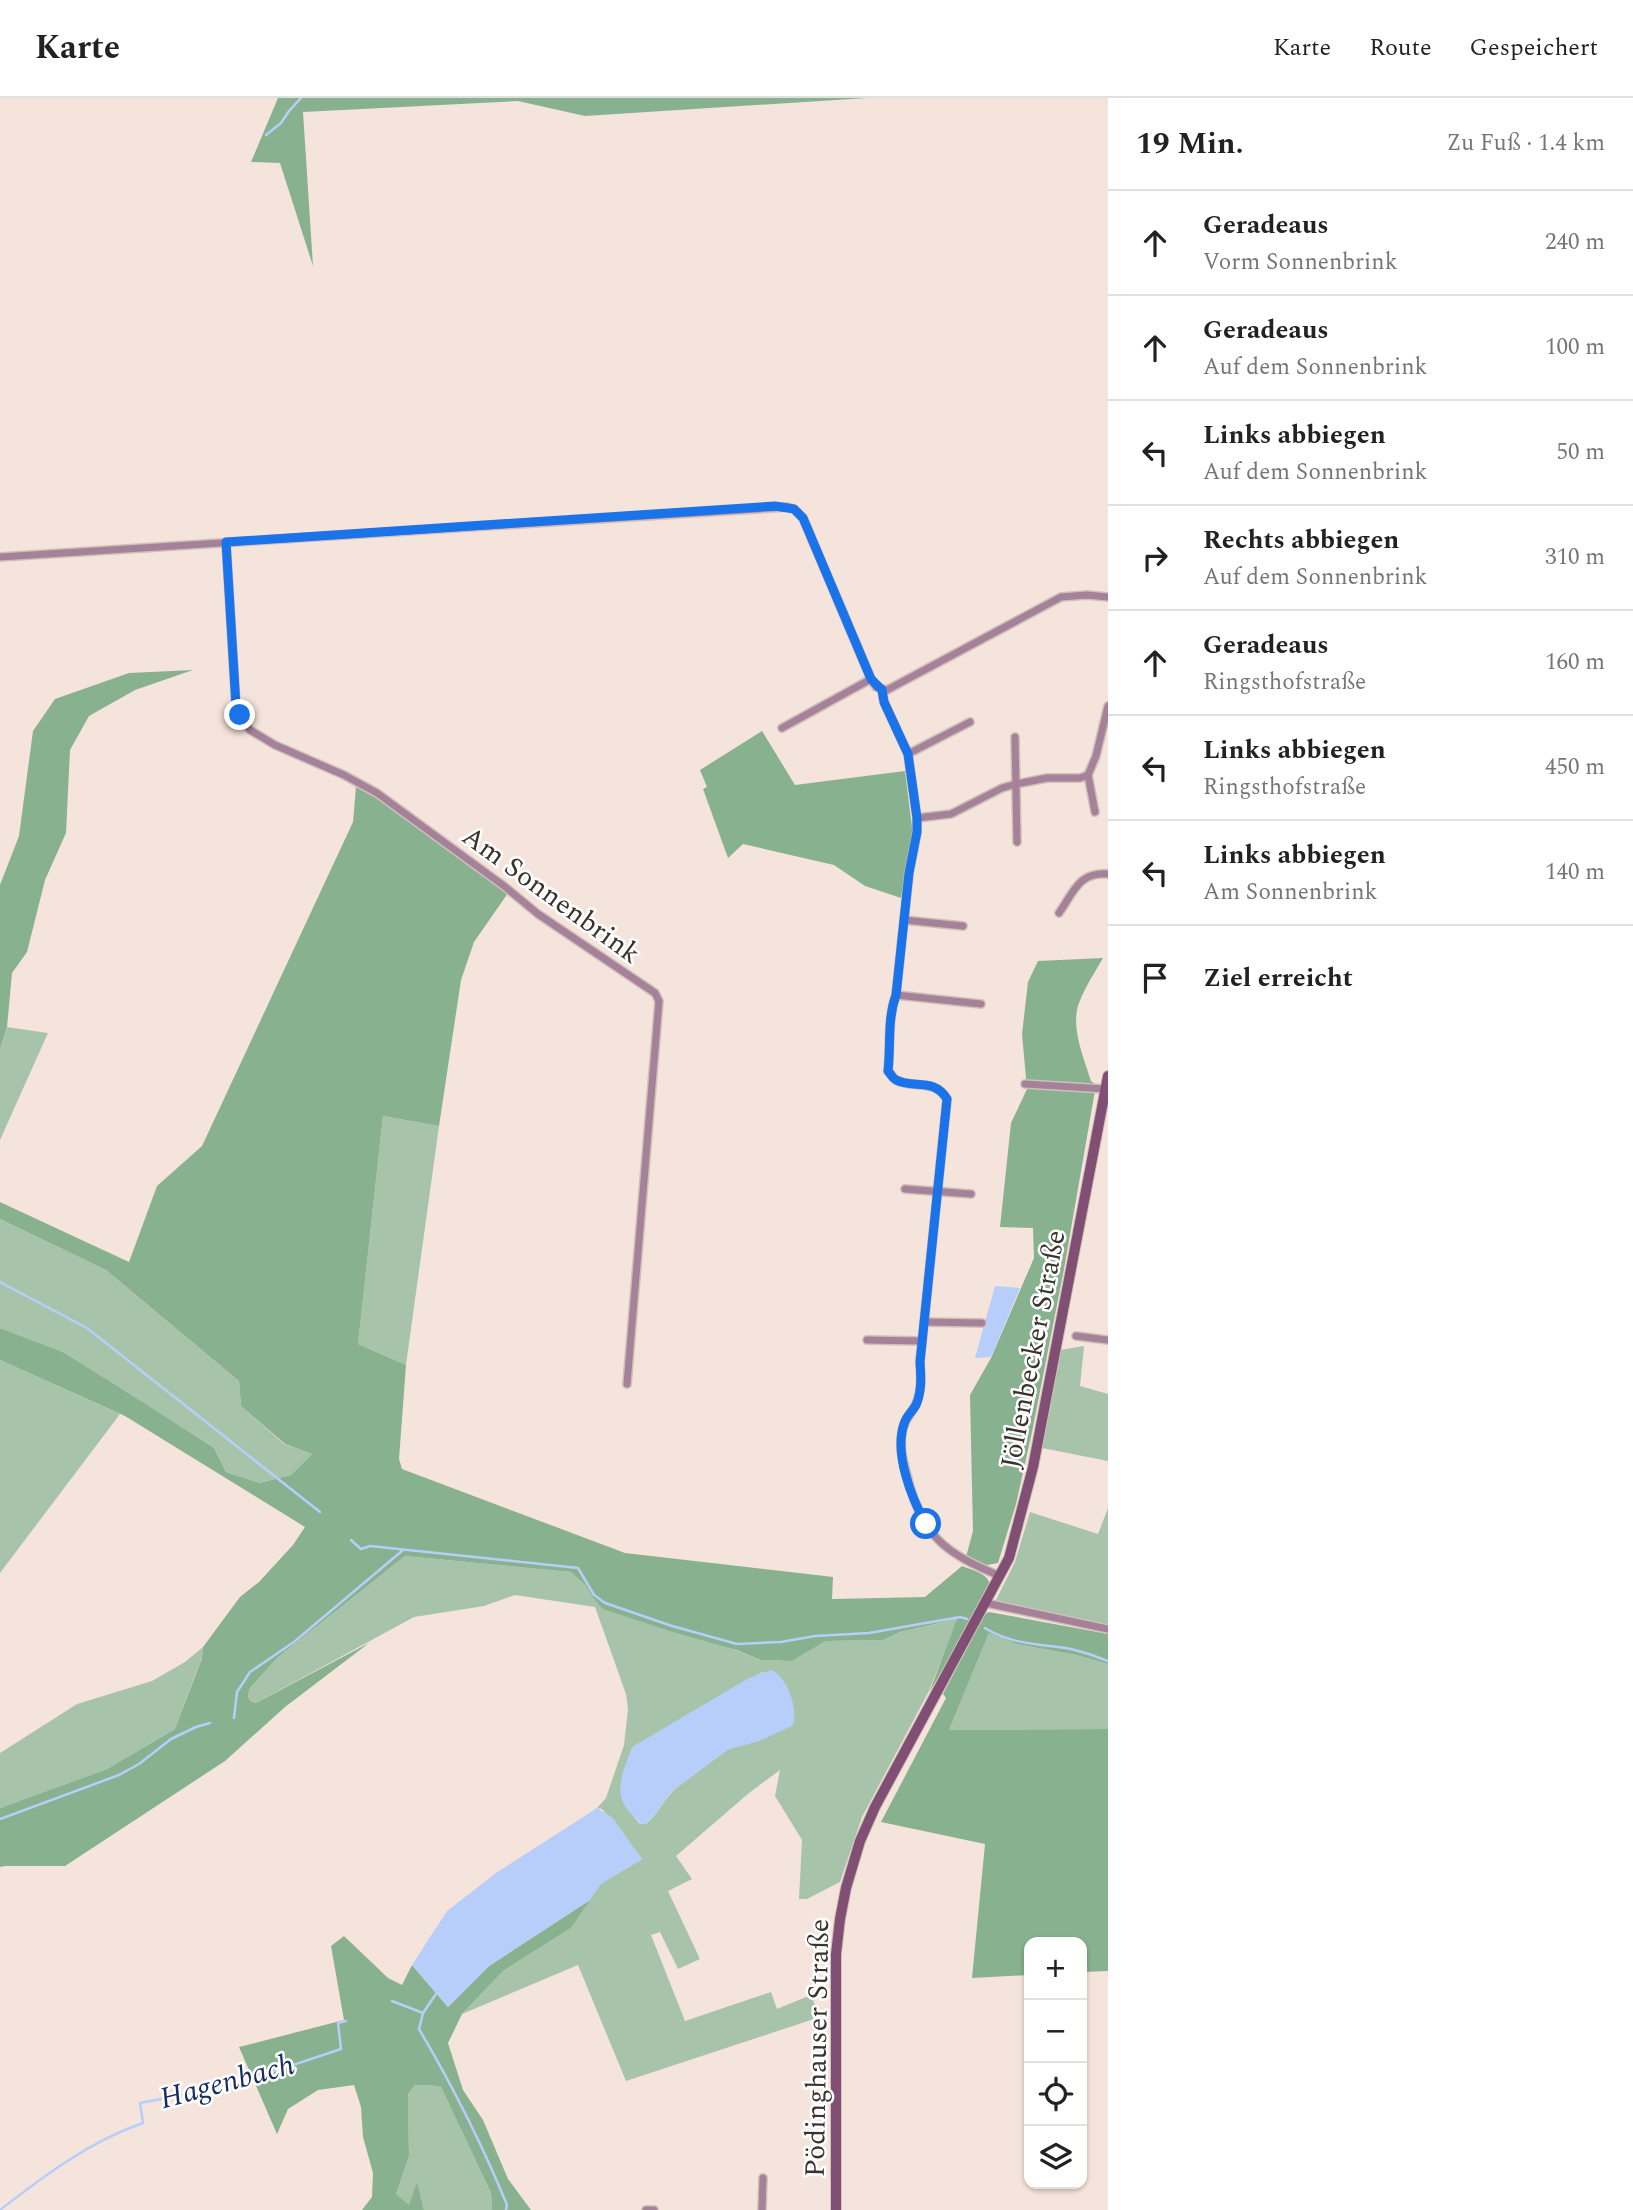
<!DOCTYPE html>
<html lang="de">
<head>
<meta charset="utf-8">
<style>
	:root { --surface:#fff; --page:#f6f6f6; --text:#222; --muted:#767676; --line:#e0e0e0 }
	body { margin:0; font-family:Spectral,serif; background:var(--page); color:var(--text) }
	.controls { position:absolute; right:21px; bottom:21px; display:grid; overflow:hidden; border-radius:14px; box-shadow:0 2px 5px #0004 }
	.controls button { width:63px; height:63px; display:grid; place-items:center; padding:0; border:0; border-bottom:2px solid var(--line); background:var(--surface); color:var(--text); font:35px sans-serif }
	.stop { position:absolute; width:21px; height:21px; margin:-16px; border:5px solid #1a73e8; border-radius:50%; background:#fff }
	.stop.end { background:#1a73e8; border-color:#fff; box-shadow:0 2px 7px #0008 }
	.list { margin:0; padding:0; list-style:none }
	h2 { display:flex; justify-content:space-between; align-items:center; height:91px; margin:0; padding:0 28px; font-size:30px }
	h2 small { font-size:23px; font-weight:400; color:var(--muted) }
	.list li { display:grid; grid-template-columns:46px 1fr auto; gap:21px; align-items:center; box-sizing:border-box; height:105px; padding:0 28px; border-top:2px solid var(--line) }
	.list b { display:block; font-size:26px; white-space:nowrap }
	.list p { margin:0; font-size:23px; white-space:nowrap; color:var(--muted) }
	.list em { font-size:23px; font-style:normal; color:var(--muted) }
	.icon { flex:none; width:38px; height:38px; fill:none; stroke:currentColor; stroke-width:2; stroke-linecap:round; stroke-linejoin:round }
	.map { position:relative; flex:none; width:1108px; height:2112px; overflow:hidden }
	header { display:flex; align-items:center; gap:42px; box-sizing:border-box; height:98px; padding:0 35px; background:var(--surface); border-bottom:2px solid var(--line) }
	header strong { font-size:33px }
	nav { display:flex; gap:38px; margin-inline-start:auto; font-size:24px }
	main { display:flex }
	aside { flex:1; background:var(--surface) }
	.map>svg:first-child { display:block }
	.green { fill:#a7c4ab; fill-rule:evenodd }
	.forest { fill:#88b18f }
	.water { fill:#b8cefa }
	.lines { fill:none; stroke-linecap:round; stroke-linejoin:round }
	.stream { stroke:#b8cefa; stroke-width:2.5 }
	.street-casing { stroke:#cfc1b9; stroke-width:10 }
	.secondary-casing { stroke:#cfc1b9; stroke-width:12 }
	.street { stroke:#a5819a; stroke-width:7 }
	.secondary { stroke:#824f74; stroke-width:10 }
	.route { stroke:#1a73e8; stroke-width:9 }
	.labels { text-anchor:middle; stroke-width:5; stroke-linejoin:round; paint-order:stroke }
	.street-label { font-size:28px; fill:#39332f; stroke:#fff }
	.water-label { font-size:30px; font-style:italic; fill:#172c60; stroke:#fff }
</style>
</head>
<body>
<header>
<strong>Karte</strong>
<nav><a>Karte</a><a>Route</a><a>Gespeichert</a></nav>
</header>
<main>
<div class="map">
<svg width="1108" height="2112" viewBox="0 0 1108 2112">
	<rect width="100%" height="100%" fill="#f5e4db"/>
	<g class="green">
		<polygon points="7,929 48,935 0,1042 0,951"/>
		<polygon points="383,1018 439,1028 406,1267 358,1246"/>
		<polygon points="0,1121 106,1172 239,1283 241,1308 284,1346 312,1356 291,1377 258,1385 226,1374 214,1350 63,1254 0,1230"/>
		<polygon points="1084,1248 1080,1288 1108,1296 1108,1363 1042,1350 1060,1252"/>
		<polygon points="0,1262 120,1316 0,1475"/>
		<polygon points="1108,1410 1108,1529 998,1506 996,1502 1015,1464 1030,1414 1098,1436"/>
		<path d="M405,1458L571,1474L585,1487L591,1497L761,1562L792,1563L826,1543L883,1542L900,1534L958,1521L928,1595L862,1719L840,1784L807,1801H799L802,1742L775,1698L780,1672L749,1695L676,1758L692,1781L668,1793L700,1861L678,1871L660,1834L651,1837L685,1923L771,1894L777,1911L811,1897L820,1919L626,1983L578,1867L462,1916L503,1873L571,1830L600,1786L642,1761L602,1711L597,1710L606,1700L624,1647L628,1611L626,1596L595,1509L515,1497L484,1508L414,1519L256,1605L250,1603L248,1598L250,1590L277,1560ZM763,1574L734,1649L727,1652L676,1690C664,1701 658,1716 646,1726H640C623,1706 616,1693 626,1667L734,1589Z"/>
		<polygon points="989,1535 1017,1546 1076,1557 1108,1566 1108,1631 949,1632"/>
		<polygon points="203,1549 202,1559 175,1631 107,1671 0,1710 0,1655 77,1606 152,1583 185,1564"/>
		<polygon points="415,1987 429,1987 441,1989 491,2095 492,2112 424,2112 417,2085 409,2108 396,2096 409,2058 408,1996"/>
	</g>
	<g class="forest">
		<polygon points="278,0 867,0 585,18 518,3 303,14 313,168 280,65 251,64"/>
		<polygon points="193,572 135,592 89,618 70,652 66,735 45,782 27,854 12,875 7,929 0,951 0,787 19,738 33,633 55,601 129,575"/>
		<polygon points="762,633 795,687 905,673 913,737 901,800 865,788 834,767 743,746 728,760 703,691 707,689 700,672"/>
		<path d="M356,688L376,697L508,795L474,844L461,882L439,1028L383,1018L358,1246L406,1267L399,1361L402,1371L625,1455L833,1479L832,1501L925,1499L962,1468C972,1472 987,1475 990,1486L971,1524L929,1595L957,1521L900,1534L883,1542L826,1543L792,1563L761,1562L736,1552L670,1533L603,1511L591,1497L585,1487L571,1474L405,1458L277,1560L250,1590L248,1598L250,1603L256,1605L369,1545L285,1609L225,1663L65,1768H5L0,1769V1710L107,1671L175,1631L202,1560L203,1549L240,1499L259,1484L293,1447L305,1429L125,1318L0,1262V1230L63,1254L144,1305L214,1350L226,1374L259,1385L291,1377L312,1356L285,1346L241,1308L239,1283L106,1172L0,1121V1104L129,1164L157,1088L202,1048L353,724Z"/>
		<path d="M1103,860C1095,874 1085,889 1079,905C1070,929 1084,960 1091,983L1096,987L1064,1171L1032,1334L1016,1406L998,1465L987,1467L966,1459L973,1433L970,1297L991,1260L1034,1160L1033,1130L1000,1129L1011,1025L1027,991L1022,936L1028,884L1038,863Z"/>
		<polygon points="989,1514 1108,1536 1108,1566 1076,1557 1017,1546 989,1535 949,1632 1108,1631 1108,1873 1082,1874 1082,1844 1029,1844 1029,1877 972,1880 985,1746 881,1724 946,1600 943,1596 985,1516"/>
		<polygon points="590,1802 571,1830 503,1873 462,1916 448,1945 463,1992 483,2022 508,2081 531,2112 492,2112 491,2095 441,1989 429,1987 415,1987 408,1996 409,2058 396,2096 409,2107 417,2084 424,2112 362,2112 372,2099 373,2075 363,2039 361,2009 354,1987 318,1992 288,2011 277,2036 239,1949 344,1922 331,1848 344,1838 388,1880 402,1887 412,1867 448,1909 489,1868"/>
	</g>
	<g class="water">
		<polygon points="995,1188 1020,1190 991,1259 975,1260"/>
		<path d="M771,1572C787,1577 800,1615 792,1628L759,1643L727,1652L676,1690C664,1700 658,1716 646,1726H641C635,1719 626,1712 623,1704C615,1688 627,1664 632,1649L749,1580Z"/>
		<polygon points="597,1710 612,1719 642,1761 601,1786 590,1802 489,1868 448,1909 412,1867 447,1813 496,1775"/>
	</g>
	<g class="lines">
		<g class="stream">
			<polyline points="266,37 281,25 289,13 301,0"/>
			<polyline points="0,1184 87,1230 320,1414"/>
			<polyline points="351,1442 361,1451 370,1448 578,1470 594,1497 605,1505 672,1528 737,1546 781,1544 815,1538 869,1535 960,1519 967,1521"/>
			<path d="M985,1530C1012,1547 1041,1546 1071,1551C1084,1554 1096,1558 1108,1563"/>
			<polyline points="234,1620 237,1594 250,1574 294,1544 403,1452"/>
			<polyline points="0,1721 119,1677 139,1666 171,1641 196,1629 210,1625"/>
			<polyline points="392,1903 423,1915 436,1896"/>
			<path d="M423,1915L419,1931C452,1987 482,2046 507,2107L506,2112"/>
			<path d="M0,2112C44,2078 90,2043 143,2025L140,2005L233,1987L341,1951L338,1925L346,1923"/>
		</g>
		<defs>
			<g id="street">
				<polyline points="226,444 236,608 240,617 250,632 275,647 344,677 377,695 504,788 538,816 655,895 659,903 627,1286"/>
				<polyline points="0,459 787,409 794,411 803,420 871,581 876,589 887,592 1061,499 1087,497 1108,499"/>
				<path d="M882,592L884,604L908,656L917,720V734L909,775L896,897C887,922 891,947 888,973C891,976 893,980 896,982C913,991 934,980 947,1001L920,1264C921,1279 922,1292 916,1306C911,1317 904,1321 902,1334C899,1349 903,1363 907,1377C921,1438 945,1455 1000,1478"/>
				<polyline points="782,630 871,581"/>
				<polyline points="1015,639 1017,744"/>
				<polyline points="908,656 970,624"/>
				<polyline points="1088,677 1095,714"/>
				<polyline points="917,720 951,716 1002,690 1016,686 1047,680 1080,680 1088,677 1096,658 1108,608"/>
				<path d="M1059,815C1074,794 1078,774 1108,776"/>
				<polyline points="904,822 963,828"/>
				<polyline points="896,897 981,906"/>
				<polyline points="1025,986 1105,991"/>
				<polyline points="905,1091 971,1096"/>
				<polyline points="924,1224 982,1225"/>
				<polyline points="1076,1238 1108,1242"/>
				<polyline points="867,1242 922,1243"/>
				<polyline points="986,1505 1108,1531"/>
				<polyline points="646,2112 654,2112"/>
				<polyline points="762,2112 763,2080"/>
			</g>
			<polyline id="secondary" points="836,2112 836,1856 840,1821 846,1790 860,1743 875,1709 1009,1460 1033,1369 1108,978"/>
		</defs>
		<use href="#street" class="street-casing"/>
		<use href="#secondary" class="secondary-casing"/>
		<use href="#street" class="street"/>
		<use href="#secondary" class="secondary"/>
	</g>
	<g class="lines">
		<path class="route" d="M240,617L236,608L226,444L775,408L794,411L803,420L871,581L882,592L884,604L908,656L917,720V734L909,775L896,897C887,922 891,947 888,973C891,976 892,980 896,982C913,991 934,979 947,1001L920,1264C921,1278 922,1294 916,1307C912,1314 906,1318 904,1326C894,1356 911,1399 926,1426"/>
	</g>
	<g class="labels">
		<g class="street-label">
			<text transform="translate(552 796) rotate(36)" y="10">Am Sonnenbrink</text>
			<text transform="translate(1032 1251) rotate(-79)" y="10">Jöllenbecker Straße</text>
			<text transform="translate(816 1950) rotate(-89)" y="10">Pödinghauser Straße</text>
		</g>
		<g class="water-label">
			<text transform="translate(227 1983) rotate(-15)" y="10">Hagenbach</text>
		</g>
	</g>
</svg>
<div class="controls">
<button>+</button>
<button>−</button>
<button><svg class="icon" aria-label="locate" viewBox="0 0 24 24"><circle cx="12" cy="12" r="6"/><path d="M12 2v4M12 18v4M2 12h4M18 12h4"/></svg></button>
<button><svg class="icon" aria-label="layers" viewBox="0 0 24 24"><path d="M12 4l9 5-9 5-9-5zM3 14l9 5 9-5"/></svg></button>
</div>
<div class="stop" style="left:926px;top:1426px"></div>
<div class="stop end" style="left:240px;top:617px"></div>
</div>
<aside>
<h2>19 Min.<small>Zu Fuß · 1.4 km</small></h2>
<ul class="list">
<li><svg class="icon" aria-label="ahead" viewBox="0 0 24 24"><path d="M12 20V5M6 11l6-6 6 6"/></svg><div><b>Geradeaus</b><p>Vorm Sonnenbrink</p></div><em>240 m</em></li>
<li><svg class="icon" aria-label="ahead" viewBox="0 0 24 24"><path d="M12 20V5M6 11l6-6 6 6"/></svg><div><b>Geradeaus</b><p>Auf dem Sonnenbrink</p></div><em>100 m</em></li>
<li><svg class="icon" aria-label="left" viewBox="0 0 24 24"><path d="M17 20v-9H6M10 6l-5 5 5 5"/></svg><div><b>Links abbiegen</b><p>Auf dem Sonnenbrink</p></div><em>50 m</em></li>
<li><svg class="icon" aria-label="right" viewBox="0 0 24 24"><path d="M7 20v-9h11M14 6l5 5-5 5"/></svg><div><b>Rechts abbiegen</b><p>Auf dem Sonnenbrink</p></div><em>310 m</em></li>
<li><svg class="icon" aria-label="ahead" viewBox="0 0 24 24"><path d="M12 20V5M6 11l6-6 6 6"/></svg><div><b>Geradeaus</b><p>Ringsthofstraße</p></div><em>160 m</em></li>
<li><svg class="icon" aria-label="left" viewBox="0 0 24 24"><path d="M17 20v-9H6M10 6l-5 5 5 5"/></svg><div><b>Links abbiegen</b><p>Ringsthofstraße</p></div><em>450 m</em></li>
<li><svg class="icon" aria-label="left" viewBox="0 0 24 24"><path d="M17 20v-9H6M10 6l-5 5 5 5"/></svg><div><b>Links abbiegen</b><p>Am Sonnenbrink</p></div><em>140 m</em></li>
<li><svg class="icon" aria-label="arrive" viewBox="0 0 24 24"><path d="M6 21V4h12l-3 4 3 4H6"/></svg><div><b>Ziel erreicht</b></div></li>
</ul>
</aside>
</main>
</body>
</html>
